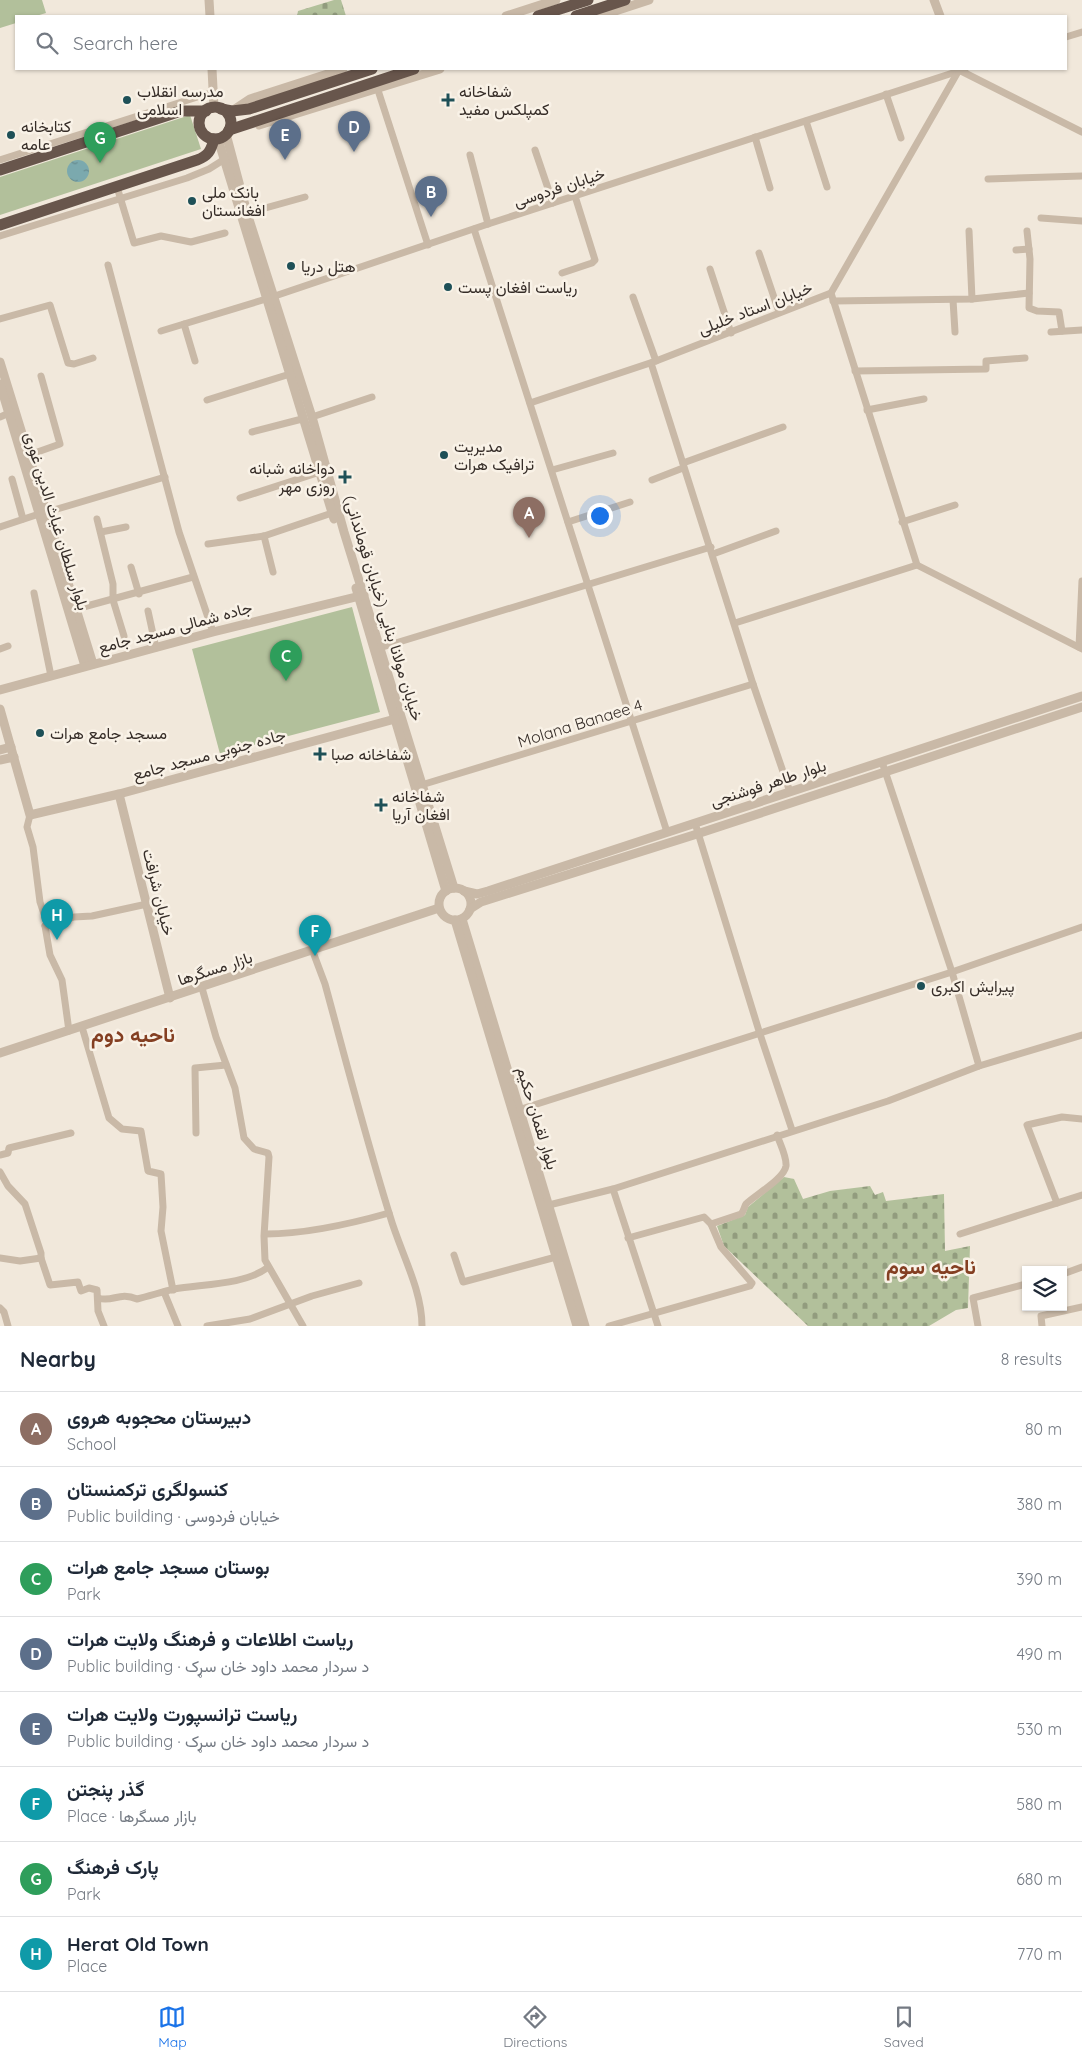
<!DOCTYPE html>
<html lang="en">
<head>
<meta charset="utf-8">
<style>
	:root { --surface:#fff; --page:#f6f6f7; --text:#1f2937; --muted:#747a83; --line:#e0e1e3; --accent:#1a73e8 }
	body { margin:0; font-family:Quicksand,Vazirmatn,sans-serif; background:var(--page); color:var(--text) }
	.controls { position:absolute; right:15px; bottom:15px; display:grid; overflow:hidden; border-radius:0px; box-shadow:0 1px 4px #0004 }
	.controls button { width:45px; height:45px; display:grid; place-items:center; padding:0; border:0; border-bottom:1px solid var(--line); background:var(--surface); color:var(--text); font:25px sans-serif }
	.you { position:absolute; left:599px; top:515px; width:18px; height:18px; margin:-12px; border:4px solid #fff; border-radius:50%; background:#1a73e8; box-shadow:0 0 0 8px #1a73e833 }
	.badge { display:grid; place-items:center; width:32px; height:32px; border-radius:50%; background:var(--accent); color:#fff; font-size:16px; font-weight:700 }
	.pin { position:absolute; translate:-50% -41px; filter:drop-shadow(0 1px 2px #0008) }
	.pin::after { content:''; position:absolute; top:26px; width:18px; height:15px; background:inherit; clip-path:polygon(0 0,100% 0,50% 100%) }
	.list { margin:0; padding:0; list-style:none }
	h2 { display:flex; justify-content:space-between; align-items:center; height:65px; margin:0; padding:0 20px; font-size:21px }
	h2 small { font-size:16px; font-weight:400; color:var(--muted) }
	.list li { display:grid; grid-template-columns:32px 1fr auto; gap:15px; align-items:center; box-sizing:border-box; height:75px; padding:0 20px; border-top:1px solid var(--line) }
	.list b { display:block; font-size:19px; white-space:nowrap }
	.list p { margin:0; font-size:16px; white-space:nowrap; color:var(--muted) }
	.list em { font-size:16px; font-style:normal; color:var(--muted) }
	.icon { flex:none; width:28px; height:28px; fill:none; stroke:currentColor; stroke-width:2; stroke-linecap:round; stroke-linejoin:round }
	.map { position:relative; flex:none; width:1082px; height:1326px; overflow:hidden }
	.search { position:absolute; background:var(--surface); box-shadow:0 1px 4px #0004; left:15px; right:15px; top:15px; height:55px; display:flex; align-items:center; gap:12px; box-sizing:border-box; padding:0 18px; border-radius:0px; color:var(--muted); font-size:19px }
	.sheet { height:665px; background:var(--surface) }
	nav { display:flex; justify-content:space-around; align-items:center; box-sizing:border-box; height:70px; border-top:1px solid var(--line); background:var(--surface); font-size:14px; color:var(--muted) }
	nav a { display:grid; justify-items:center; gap:2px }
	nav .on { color:var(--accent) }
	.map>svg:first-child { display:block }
	.cemetery { fill:url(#cemetery-stones) }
	.park { fill:#b2c09b }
	.water { fill:url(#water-ripples) }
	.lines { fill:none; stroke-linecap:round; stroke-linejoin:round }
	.minor { stroke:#c9b9a7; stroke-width:7 }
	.tertiary { stroke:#c9b9a7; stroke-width:9 }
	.trunk { stroke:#68564c; stroke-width:11 }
	.poi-dot { fill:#1e5057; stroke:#f9f2e7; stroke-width:2 }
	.labels { text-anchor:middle; stroke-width:5; stroke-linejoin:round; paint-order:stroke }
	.poi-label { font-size:16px; fill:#362d28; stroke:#f9f2e7; text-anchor:start }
	.street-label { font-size:16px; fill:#362d28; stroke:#f9f2e7 }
	.district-label { font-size:21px; font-weight:bold; fill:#843f22; stroke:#f9f2e7 }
</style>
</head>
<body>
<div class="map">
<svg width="1082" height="1326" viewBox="0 0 1082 1326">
	<defs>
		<pattern id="cemetery-stones" width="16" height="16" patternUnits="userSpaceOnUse" patternTransform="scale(1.25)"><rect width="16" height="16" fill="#b2c09b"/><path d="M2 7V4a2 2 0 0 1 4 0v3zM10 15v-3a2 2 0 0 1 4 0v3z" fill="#929c7e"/></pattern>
		<pattern id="water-ripples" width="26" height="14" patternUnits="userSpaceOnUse" patternTransform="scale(1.25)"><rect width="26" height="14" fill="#7ba9ae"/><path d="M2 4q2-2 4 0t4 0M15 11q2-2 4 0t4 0" fill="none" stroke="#668a8e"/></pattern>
	</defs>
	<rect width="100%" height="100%" fill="#f1e8db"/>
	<g class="cemetery">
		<polygon points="334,0 341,0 346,16 297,16 298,11"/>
		<polygon points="784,1177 794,1179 803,1199 830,1191 870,1186 875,1195 883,1192 886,1201 944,1194 945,1251 970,1246 968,1308 956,1310 929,1326 808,1326 724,1246 717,1226 745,1215 748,1207"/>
	</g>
	<g class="park">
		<polygon points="0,0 42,0 46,13 36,16 16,16 16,23 0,28"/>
		<polygon points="190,115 201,149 0,215 0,177"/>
		<polygon points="352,607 380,712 220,754 192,649"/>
	</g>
	<circle class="water" cx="78" cy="171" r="11"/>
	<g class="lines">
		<g class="minor">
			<polyline points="1066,37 1082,32"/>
			<polyline points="376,84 428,245"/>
			<polyline points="886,94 901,138"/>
			<polyline points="806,121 827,187"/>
			<polyline points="755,137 770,188"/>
			<polyline points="535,150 553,203"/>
			<polyline points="470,155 488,224"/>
			<polyline points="0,160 213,92"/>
			<polyline points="988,179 1082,176"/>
			<polyline points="117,187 134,243 161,236 191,242 225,233"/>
			<polyline points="247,213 305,197"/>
			<polyline points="1041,218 1082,221"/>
			<polyline points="474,229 667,832"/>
			<polyline points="969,231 972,299"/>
			<polyline points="1027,231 1030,259 1029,308 1037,311 1059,312 1062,331"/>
			<polyline points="0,236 187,178 209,169 228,157"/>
			<polyline points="1016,250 1029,249"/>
			<polyline points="759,253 779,312"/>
			<polyline points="108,265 179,532 213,632"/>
			<polyline points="710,269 731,333"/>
			<polyline points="562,273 592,263 595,260 575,196"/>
			<polyline points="831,293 917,565 1082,649"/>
			<polyline points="633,297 656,361"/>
			<polyline points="953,300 955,332"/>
			<polyline points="833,301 972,299 1029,293"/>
			<polyline points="0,319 50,305 68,363 74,364 93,358"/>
			<polyline points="184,324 195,361"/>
			<polyline points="161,331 266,299 488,224 965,69"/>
			<polyline points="1051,332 1082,330"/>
			<polyline points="651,363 753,684 790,792"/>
			<polyline points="855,371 986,369 986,361 1025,358"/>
			<polyline points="207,400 290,374"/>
			<polyline points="530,403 656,361 831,293 959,70 1082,132"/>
			<polyline points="867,410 924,399"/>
			<polyline points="0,417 9,413"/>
			<polyline points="312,417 372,397"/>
			<polyline points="252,432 302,419"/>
			<polyline points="29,455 60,444 41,376"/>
			<polyline points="683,463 783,427"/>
			<polyline points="552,470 613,453"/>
			<polyline points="12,479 23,519"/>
			<polyline points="652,480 683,468"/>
			<polyline points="240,498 320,472"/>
			<polyline points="47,512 165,477"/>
			<polyline points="97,519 113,584 113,600 124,636"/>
			<polyline points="568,522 630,502"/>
			<polyline points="902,522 955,505"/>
			<polyline points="0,527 39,514"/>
			<polyline points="101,532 126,527"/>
			<polyline points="264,536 273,572"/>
			<polyline points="208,544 264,536 332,513"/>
			<polyline points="713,554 776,531"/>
			<polyline points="131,567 139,594"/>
			<polyline points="34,593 51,676"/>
			<polyline points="76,609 193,577"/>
			<polyline points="148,611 156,648"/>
			<polyline points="735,623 917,565"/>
			<polyline points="1079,647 1082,581"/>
			<polyline points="0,649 8,646"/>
			<polyline points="376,649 711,547"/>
			<polyline points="882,762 952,972 979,1066"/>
			<polyline points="418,786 753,684"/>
			<polyline points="30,815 27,827 33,847 40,902 47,923 45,926 50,955 62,980 69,1031"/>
			<polyline points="695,823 759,1031 792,1130"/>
			<polyline points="45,926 74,917 92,916 147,904"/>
			<path d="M313,952L325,984C346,1061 366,1139 390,1216C400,1251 422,1289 422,1326"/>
			<polyline points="202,988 216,1037 235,1088 244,1138 254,1149 268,1153 269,1157 264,1236 265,1260 303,1326"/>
			<polyline points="82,1027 109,1118 122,1129 141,1131 148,1171 161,1174 163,1207 161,1231 173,1290"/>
			<polyline points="515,1111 952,972 1082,927"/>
			<polyline points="196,1133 195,1068 226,1065"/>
			<polyline points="0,1155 8,1153 9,1148 71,1133"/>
			<polyline points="0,1172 8,1186 25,1204 41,1253 41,1258 20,1261 0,1258"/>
			<polyline points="613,1189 658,1326"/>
			<polyline points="1057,1203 1027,1125 1062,1117 1082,1119"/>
			<polyline points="549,1205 613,1189 888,1101 979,1066 1082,1035"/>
			<path d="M711,1224L741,1214C744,1211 744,1207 746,1204C755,1195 784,1179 786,1166C787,1157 780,1144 777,1135"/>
			<path d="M266,1234C306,1234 350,1224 389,1213"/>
			<polyline points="960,1234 1082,1195"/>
			<polyline points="454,1255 463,1282 556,1257"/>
			<polyline points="41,1258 50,1285 78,1282 81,1291 89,1288 97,1290 98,1311 104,1326"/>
			<polyline points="1063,1274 1082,1267"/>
			<polyline points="164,1292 178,1326"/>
			<path d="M98,1298C113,1303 119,1291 137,1299C149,1296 162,1292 174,1289C202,1284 244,1285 267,1268"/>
			<polyline points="0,1308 4,1312 8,1326"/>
			<polyline points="207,1326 250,1319 312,1296 359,1283"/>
			<polyline points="609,1326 750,1286 752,1283 721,1247 711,1224 704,1217 628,1238"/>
			<polyline points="978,1326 973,1298 1026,1284"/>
			<polyline points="1042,1326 1041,1316 1082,1307"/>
		</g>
		<g class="tertiary">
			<polyline points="209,0 210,16"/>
			<polyline points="934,0 940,16"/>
			<polyline points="506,16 556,0"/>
			<polyline points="600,16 649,0"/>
			<polyline points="212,69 214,108"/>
			<polyline points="959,69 959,70"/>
			<polyline points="232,111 250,99 343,69"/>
			<polyline points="259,125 440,69"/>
			<polyline points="226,134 247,213 312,417 344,532 454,888"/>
			<polyline points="218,139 334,519"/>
			<polyline points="0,362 93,664"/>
			<polyline points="0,384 85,666"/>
			<polyline points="356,588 446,891"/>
			<polyline points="0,690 213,632 364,595"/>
			<polyline points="0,709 30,815 119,794 395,719"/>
			<polyline points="0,750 11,747"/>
			<polyline points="0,760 14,757"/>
			<polyline points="119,794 170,998"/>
			<circle cx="455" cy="904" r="16"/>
			<polyline points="464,891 477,894 488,891 1082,696"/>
			<polyline points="470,909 481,902 697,834 1082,707"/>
			<polyline points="462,919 585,1326"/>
			<polyline points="455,920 577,1326"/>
			<polyline points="0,1053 439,908"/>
		</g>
		<g class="trunk">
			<polyline points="538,16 588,0"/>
			<polyline points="576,16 625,0"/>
			<circle cx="215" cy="123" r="16"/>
			<polyline points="221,109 232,111 249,109 372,69"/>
			<polyline points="229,130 414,69"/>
			<polyline points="0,170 181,111 206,111"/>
			<path d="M0,225L197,160C208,156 211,151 214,139"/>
		</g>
	</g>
	<g class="poi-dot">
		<circle cx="127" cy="100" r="5"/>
		<path d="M445.5 92.5h5v5h5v5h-5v5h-5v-5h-5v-5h5z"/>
		<circle cx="11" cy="135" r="5"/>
		<circle cx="192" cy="201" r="5"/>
		<circle cx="291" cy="266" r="5"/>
		<circle cx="448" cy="287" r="5"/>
		<circle cx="444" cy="455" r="5"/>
		<path d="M342.5 469.5h5v5h5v5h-5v5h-5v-5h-5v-5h5z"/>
		<circle cx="40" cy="733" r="5"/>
		<path d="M317.5 746.5h5v5h5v5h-5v5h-5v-5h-5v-5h5z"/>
		<path d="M378.5 797.5h5v5h5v5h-5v5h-5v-5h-5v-5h5z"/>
		<circle cx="921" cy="986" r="5"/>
	</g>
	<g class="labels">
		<g class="poi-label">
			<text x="137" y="97">مدرسه انقلاب<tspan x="137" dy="18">اسلامی</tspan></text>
			<text x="459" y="97">شفاخانه<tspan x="459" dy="18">کمپلکس مفید</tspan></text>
			<text x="21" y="132">کتابخانه<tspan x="21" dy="18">عامه</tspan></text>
			<text x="202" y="198">بانک ملی<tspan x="202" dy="18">افغانستان</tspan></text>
			<text x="301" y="272">هتل دریا</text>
			<text x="458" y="293">ریاست افغان پست</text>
			<text x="454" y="452">مدیریت<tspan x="454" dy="18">ترافیک هرات</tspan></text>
			<text x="335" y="474" text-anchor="end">دواخانه شبانه<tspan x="335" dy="18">روزی مهر</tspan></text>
			<text x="50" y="739">مسجد جامع هرات</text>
			<text x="331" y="760">شفاخانه صبا</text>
			<text x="392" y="802">شفاخانه<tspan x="392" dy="18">افغان آریا</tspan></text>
			<text x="931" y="992">پیرایش اکبری</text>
		</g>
		<g class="street-label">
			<text transform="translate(559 187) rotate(-18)" y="6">خیابان فردوسی</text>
			<text transform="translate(755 308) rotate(-21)" y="6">خیابان استاد خلیلی</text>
			<text transform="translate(57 521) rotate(73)" y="6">بلوار سلطان غیاث الدین غوری</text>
			<text transform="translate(384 608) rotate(73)" y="6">خیابان مولانا بنایی (خیابان قوماندانی)</text>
			<text transform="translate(175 627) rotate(-15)" y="6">جاده شمالی مسجد جامع</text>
			<text transform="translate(580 723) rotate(-17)" y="6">Molana Banaee 4</text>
			<text transform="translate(209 754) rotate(-15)" y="6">جاده جنوبی مسجد جامع</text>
			<text transform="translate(768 783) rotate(-18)" y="6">بلوار طاهر فوشنجی</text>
			<text transform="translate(159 892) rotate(76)" y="6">خیابان شرافت</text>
			<text transform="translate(215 968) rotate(-18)" y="6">بازار مسگرها</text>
			<text transform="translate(538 1118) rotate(73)" y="6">بلوار لقمان حکیم</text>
		</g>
		<g class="district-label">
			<text x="133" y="1042">ناحیه دوم</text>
			<text x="931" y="1274">ناحیه سوم</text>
		</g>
	</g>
</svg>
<div class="controls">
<button><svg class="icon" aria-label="layers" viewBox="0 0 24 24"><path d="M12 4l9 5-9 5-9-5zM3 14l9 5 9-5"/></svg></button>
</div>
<div class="you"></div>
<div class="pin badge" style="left:529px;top:538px;background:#8d6e63">A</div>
<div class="pin badge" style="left:431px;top:217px;background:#5c6f8a">B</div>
<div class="pin badge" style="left:286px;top:681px;background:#2e9e5b">C</div>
<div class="pin badge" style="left:354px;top:152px;background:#5c6f8a">D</div>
<div class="pin badge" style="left:285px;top:160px;background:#5c6f8a">E</div>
<div class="pin badge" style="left:315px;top:956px;background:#0f9aa8">F</div>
<div class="pin badge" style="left:100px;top:163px;background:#2e9e5b">G</div>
<div class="pin badge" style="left:57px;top:940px;background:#0f9aa8">H</div>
<div class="search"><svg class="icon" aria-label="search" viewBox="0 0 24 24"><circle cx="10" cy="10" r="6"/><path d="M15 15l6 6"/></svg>Search here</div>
</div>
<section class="sheet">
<h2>Nearby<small>8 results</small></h2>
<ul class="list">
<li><span class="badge" style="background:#8d6e63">A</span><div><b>دبیرستان محجوبه هروی</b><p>School</p></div><em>80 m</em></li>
<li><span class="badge" style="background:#5c6f8a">B</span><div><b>کنسولگری ترکمنستان</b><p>Public building · خیابان فردوسی</p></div><em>380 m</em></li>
<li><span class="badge" style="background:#2e9e5b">C</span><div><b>بوستان مسجد جامع هرات</b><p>Park</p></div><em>390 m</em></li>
<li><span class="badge" style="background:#5c6f8a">D</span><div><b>ریاست اطلاعات و فرهنگ ولایت هرات</b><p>Public building · د سردار محمد داود خان سړک</p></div><em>490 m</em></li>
<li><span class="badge" style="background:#5c6f8a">E</span><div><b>ریاست ترانسپورت ولایت هرات</b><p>Public building · د سردار محمد داود خان سړک</p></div><em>530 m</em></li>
<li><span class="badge" style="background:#0f9aa8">F</span><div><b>گذر پنجتن</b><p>Place · بازار مسگرها</p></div><em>580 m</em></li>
<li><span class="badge" style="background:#2e9e5b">G</span><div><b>پارک فرهنگ</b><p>Park</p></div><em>680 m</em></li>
<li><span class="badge" style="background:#0f9aa8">H</span><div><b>Herat Old Town</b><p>Place</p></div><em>770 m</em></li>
</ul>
</section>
<nav>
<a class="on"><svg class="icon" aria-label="map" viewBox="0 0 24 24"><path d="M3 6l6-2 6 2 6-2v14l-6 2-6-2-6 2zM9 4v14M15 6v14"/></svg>Map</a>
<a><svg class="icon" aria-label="directions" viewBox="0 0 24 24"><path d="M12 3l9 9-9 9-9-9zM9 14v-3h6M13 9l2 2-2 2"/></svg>Directions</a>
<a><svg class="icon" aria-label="saved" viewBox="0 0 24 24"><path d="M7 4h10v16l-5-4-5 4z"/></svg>Saved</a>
</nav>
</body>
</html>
